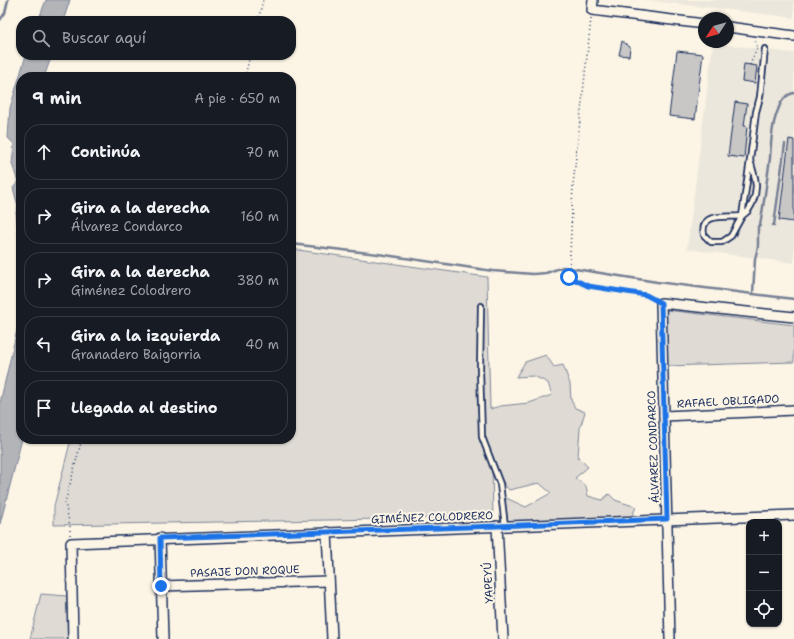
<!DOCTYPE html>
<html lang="es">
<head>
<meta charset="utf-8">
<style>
	:root { --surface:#171b24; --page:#242831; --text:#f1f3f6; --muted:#9ea1a6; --line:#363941 }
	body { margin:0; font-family:"Shantell Sans",sans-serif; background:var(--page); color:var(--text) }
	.controls { position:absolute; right:12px; bottom:12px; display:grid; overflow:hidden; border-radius:8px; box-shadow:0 1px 3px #0004 }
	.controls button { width:36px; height:36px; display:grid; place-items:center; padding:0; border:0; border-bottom:1px solid var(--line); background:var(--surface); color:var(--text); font:20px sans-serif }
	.compass { position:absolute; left:698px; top:12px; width:36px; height:36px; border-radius:50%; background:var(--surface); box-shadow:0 1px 3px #0004; rotate:234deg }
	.stop { position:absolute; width:12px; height:12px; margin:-9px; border:3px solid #1a73e8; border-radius:50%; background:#fff }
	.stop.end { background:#1a73e8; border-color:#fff; box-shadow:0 1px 4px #0008 }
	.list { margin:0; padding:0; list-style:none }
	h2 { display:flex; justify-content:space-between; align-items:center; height:52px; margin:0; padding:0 16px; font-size:17px }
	h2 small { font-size:13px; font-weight:400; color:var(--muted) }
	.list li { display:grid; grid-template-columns:26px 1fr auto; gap:12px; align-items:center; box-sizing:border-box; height:56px; margin:0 8px 8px; padding:0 8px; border:1px solid var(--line); border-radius:16px }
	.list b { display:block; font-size:15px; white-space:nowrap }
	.list p { margin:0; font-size:13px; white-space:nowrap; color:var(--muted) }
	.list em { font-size:13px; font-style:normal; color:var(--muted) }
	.icon { flex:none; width:22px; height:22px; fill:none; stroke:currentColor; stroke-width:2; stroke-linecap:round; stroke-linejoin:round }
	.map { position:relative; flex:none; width:794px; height:639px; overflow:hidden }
	.search { position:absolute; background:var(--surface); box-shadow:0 1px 3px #0004; left:16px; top:16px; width:280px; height:44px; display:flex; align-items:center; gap:10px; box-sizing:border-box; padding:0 14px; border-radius:16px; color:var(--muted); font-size:15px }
	.panel { position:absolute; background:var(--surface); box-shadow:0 1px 3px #0004; left:16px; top:72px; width:280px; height:372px; border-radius:16px }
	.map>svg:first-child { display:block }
	.built { fill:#ece7dc }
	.green { fill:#dfdbd4; stroke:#7d8599 }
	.water { fill:#b2b4b8; stroke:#767f94 }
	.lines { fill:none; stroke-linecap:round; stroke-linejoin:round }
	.stream { stroke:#767f94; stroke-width:2.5 }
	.building { fill:#c8c7c6; stroke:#1b2f5e }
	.service-casing { stroke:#1b2f5e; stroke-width:8 }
	.minor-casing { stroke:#1b2f5e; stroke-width:12 }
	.path { stroke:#1b2f5e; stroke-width:1.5; stroke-dasharray:1 3; stroke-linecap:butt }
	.service { stroke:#fcf5e5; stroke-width:4.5 }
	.minor { stroke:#fcf5e5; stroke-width:9 }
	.route { stroke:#1a73e8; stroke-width:5 }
	.labels { text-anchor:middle; stroke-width:4; stroke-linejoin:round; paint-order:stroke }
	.street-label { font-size:11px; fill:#1b2f5e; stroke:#fcf5e5 }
</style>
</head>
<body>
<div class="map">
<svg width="794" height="639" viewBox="0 0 794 639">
	<rect width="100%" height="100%" fill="#fcf5e5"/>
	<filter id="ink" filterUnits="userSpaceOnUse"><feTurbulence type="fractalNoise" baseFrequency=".025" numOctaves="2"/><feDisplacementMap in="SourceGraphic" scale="8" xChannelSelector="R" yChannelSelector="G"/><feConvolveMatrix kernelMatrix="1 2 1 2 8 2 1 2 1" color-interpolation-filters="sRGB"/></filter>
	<g filter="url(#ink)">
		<g class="built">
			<polygon points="645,0 794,0 794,18 780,16"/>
			<polygon points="713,43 794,53 794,263 687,249"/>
		</g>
		<g class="green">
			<polygon points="291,249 487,277 490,409 500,406 529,403 552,395 548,383 534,376 516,377 525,362 546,355 554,367 563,365 570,384 571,400 575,408 585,412 580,428 578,457 588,467 575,478 586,486 588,496 602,500 609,494 615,500 636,507 632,516 613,520 509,523 504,513 506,498 526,507 551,493 539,483 509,490 500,478 492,461 493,517 54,525 54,506 71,439 291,439"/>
			<polygon points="666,310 794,325 794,362 667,366"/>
			<polygon points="41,594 67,596 68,639 30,639"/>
		</g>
		<g class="water">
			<polygon points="46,0 70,0 63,21 38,21"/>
			<polygon points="26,55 52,55 44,77 21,77 21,262 16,212 18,206 13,188 18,182 12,164 14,144 8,138 10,108"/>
			<polygon points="21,313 22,439 0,524 0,403"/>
		</g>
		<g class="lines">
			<g class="stream">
				<polyline points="0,20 5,13 8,0"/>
				<polyline points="773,225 774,225 785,144"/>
				<polyline points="291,244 378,254 493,271 533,274 546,273 563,267 657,282 794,299"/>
				<path d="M753,293L755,259L758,247V226L760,225C764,203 767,180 770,158C771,142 772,124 778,110C781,101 785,95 794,93"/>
			</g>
		</g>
		<g class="building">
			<polygon points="622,41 630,47 629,56 619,55"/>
			<polygon points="677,51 703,54 695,119 669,116"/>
			<polygon points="744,64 757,66 755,83 742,81"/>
			<polygon points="735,102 747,104 744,126 747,126 744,158 728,156"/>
			<polygon points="789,139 794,140 794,222 779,220"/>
		</g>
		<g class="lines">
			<defs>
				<g id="service">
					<path d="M750,160L742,216C728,218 699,211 704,235L711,242H722L731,236L742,216L748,211L752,204L755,195L756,186L755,178L750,160L756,112L760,97L765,49"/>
					<polyline points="481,306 480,370 482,437 500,484 505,526"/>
				</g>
				<g id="minor">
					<polyline points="593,0 592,10 704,24"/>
					<polyline points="728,27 794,36"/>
					<polyline points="664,416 794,410"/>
					<polyline points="497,526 503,639"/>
					<polyline points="327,532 332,639"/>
					<polyline points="160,538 163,639"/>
					<polyline points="161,586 329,581"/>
					<polyline points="73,639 71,543 794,515"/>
					<polyline points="670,639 661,303 794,317"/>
				</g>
			</defs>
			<use href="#service" class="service-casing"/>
			<use href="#minor" class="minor-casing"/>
			<g class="path">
				<polyline points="591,19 573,185 569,277 588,286 647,295 654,299"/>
				<polyline points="258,21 263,0"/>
				<polyline points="750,65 757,48 755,40"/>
				<polyline points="245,77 250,55"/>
				<polyline points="70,535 70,526 65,503 82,439"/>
			</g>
			<use href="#service" class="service"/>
			<use href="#minor" class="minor"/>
		</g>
	</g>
	<g class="lines" filter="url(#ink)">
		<polyline class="route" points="161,586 160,538 497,526 667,519 661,303 646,295 588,286 569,277"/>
	</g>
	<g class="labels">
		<g class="street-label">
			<text transform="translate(728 401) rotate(-3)" y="4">RAFAEL OBLIGADO</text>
			<text transform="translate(653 447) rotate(-92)" y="4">ÁLVAREZ CONDARCO</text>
			<text transform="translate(432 517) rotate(-2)" y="4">GIMÉNEZ COLODRERO</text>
			<text transform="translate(245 571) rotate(-2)" y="4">PASAJE DON ROQUE</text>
			<text transform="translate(488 583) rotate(-93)" y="4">YAPEYÚ</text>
		</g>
	</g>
</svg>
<div class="controls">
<button>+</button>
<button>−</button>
<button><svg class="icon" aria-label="locate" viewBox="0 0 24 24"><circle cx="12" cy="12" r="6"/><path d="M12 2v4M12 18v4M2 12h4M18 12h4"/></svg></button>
</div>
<svg class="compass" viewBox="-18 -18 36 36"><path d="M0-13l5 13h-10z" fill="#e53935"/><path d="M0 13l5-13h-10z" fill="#9ea1a6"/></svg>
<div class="stop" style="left:569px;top:277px"></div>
<div class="stop end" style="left:161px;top:586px"></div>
<div class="search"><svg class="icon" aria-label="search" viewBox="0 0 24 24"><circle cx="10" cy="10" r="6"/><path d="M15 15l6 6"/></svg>Buscar aquí</div>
<section class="panel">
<h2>9 min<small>A pie · 650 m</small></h2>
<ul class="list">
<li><svg class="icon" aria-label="ahead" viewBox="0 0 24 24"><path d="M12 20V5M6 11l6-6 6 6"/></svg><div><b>Continúa</b></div><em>70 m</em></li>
<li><svg class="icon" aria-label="right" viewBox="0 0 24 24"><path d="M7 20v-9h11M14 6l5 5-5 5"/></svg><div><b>Gira a la derecha</b><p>Álvarez Condarco</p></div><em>160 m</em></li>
<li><svg class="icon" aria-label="right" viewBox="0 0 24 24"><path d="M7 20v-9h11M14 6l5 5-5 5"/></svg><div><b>Gira a la derecha</b><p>Giménez Colodrero</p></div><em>380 m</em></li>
<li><svg class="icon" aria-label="left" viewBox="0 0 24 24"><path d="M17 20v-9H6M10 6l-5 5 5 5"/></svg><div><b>Gira a la izquierda</b><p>Granadero Baigorria</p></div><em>40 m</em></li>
<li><svg class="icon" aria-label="arrive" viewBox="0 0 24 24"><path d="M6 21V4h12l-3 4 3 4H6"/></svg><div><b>Llegada al destino</b></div></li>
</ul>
</section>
</div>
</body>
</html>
